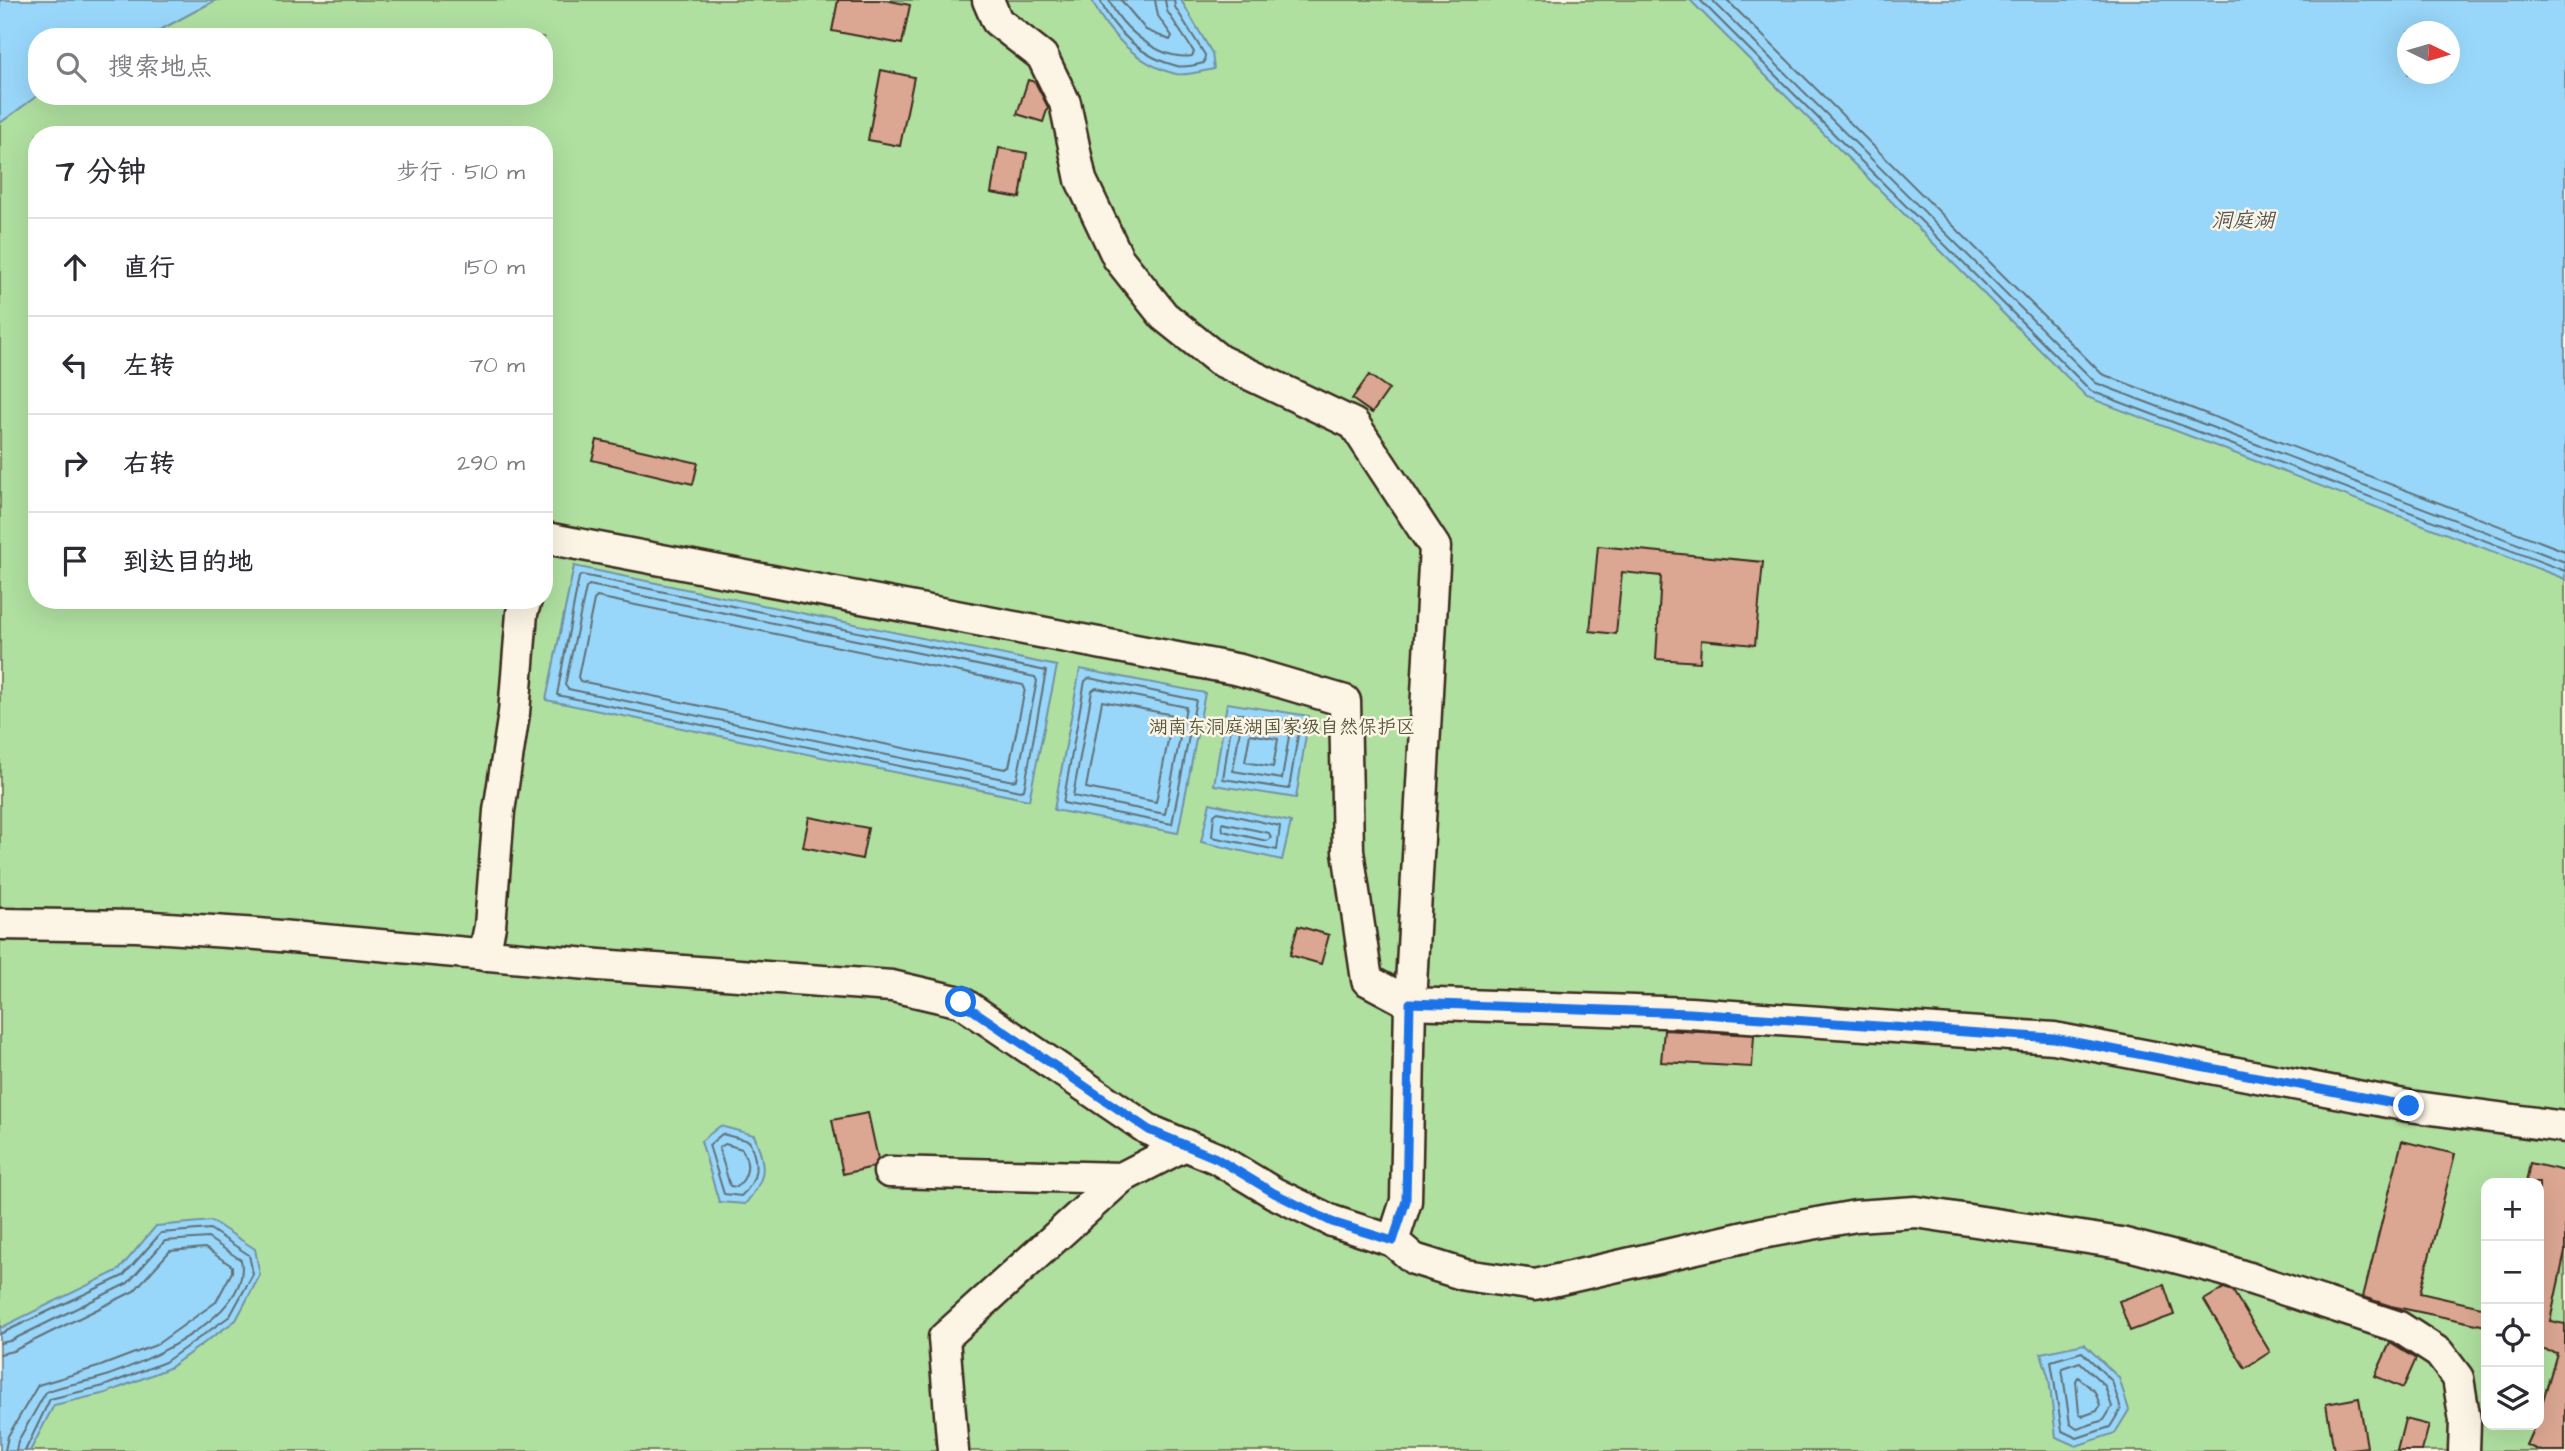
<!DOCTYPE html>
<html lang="zh">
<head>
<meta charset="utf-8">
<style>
	:root { --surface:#fff; --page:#f2f2f3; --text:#2b2b33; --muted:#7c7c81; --line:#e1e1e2 }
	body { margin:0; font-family:"Architects Daughter","LXGW WenKai TC",sans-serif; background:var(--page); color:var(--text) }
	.controls { position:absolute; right:21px; bottom:21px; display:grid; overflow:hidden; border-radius:14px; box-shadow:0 7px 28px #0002 }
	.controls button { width:63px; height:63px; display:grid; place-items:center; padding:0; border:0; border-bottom:2px solid var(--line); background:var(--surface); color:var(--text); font:35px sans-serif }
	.compass { position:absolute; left:2397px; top:21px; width:63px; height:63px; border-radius:50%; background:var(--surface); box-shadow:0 7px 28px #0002; rotate:95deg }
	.stop { position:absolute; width:21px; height:21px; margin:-16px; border:5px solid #1a73e8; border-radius:50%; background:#fff }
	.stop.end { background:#1a73e8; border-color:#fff; box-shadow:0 2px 7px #0008 }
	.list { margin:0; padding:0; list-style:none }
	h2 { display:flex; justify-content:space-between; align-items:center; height:91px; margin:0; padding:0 28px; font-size:30px }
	h2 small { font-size:23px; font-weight:400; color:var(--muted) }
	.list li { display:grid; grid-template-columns:46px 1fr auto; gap:21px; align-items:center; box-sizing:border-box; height:98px; padding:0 28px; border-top:2px solid var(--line) }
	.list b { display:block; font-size:26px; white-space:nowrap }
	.list em { font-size:23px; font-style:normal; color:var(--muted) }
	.icon { flex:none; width:38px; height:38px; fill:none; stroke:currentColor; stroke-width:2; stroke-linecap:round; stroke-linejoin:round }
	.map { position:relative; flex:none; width:2565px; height:1451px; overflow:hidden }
	.search { position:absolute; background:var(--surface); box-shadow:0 7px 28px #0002; left:28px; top:28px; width:525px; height:77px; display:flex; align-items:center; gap:18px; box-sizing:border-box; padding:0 24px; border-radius:28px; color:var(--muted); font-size:26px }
	.panel { position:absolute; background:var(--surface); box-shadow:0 7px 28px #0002; left:28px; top:126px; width:525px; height:483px; border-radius:28px }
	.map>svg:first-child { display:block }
	.green { fill:#afe0a0; stroke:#75855f; stroke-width:2; fill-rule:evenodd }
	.water { fill:#99d7fa; stroke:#7392a2; stroke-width:2; fill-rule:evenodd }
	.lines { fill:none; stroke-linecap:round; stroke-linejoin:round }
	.shore { stroke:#616f76; stroke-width:2 }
	.building { fill:#dca792; stroke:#3b2a1e; stroke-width:2 }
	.minor-casing { stroke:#3b2a1e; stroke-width:35 }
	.minor { stroke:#fcf5e5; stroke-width:30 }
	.route { stroke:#1a73e8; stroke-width:9 }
	.labels { text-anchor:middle; stroke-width:5; stroke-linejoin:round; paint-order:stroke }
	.park-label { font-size:19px; fill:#58583e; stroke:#fcf5e5 }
	.water-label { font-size:21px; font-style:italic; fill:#525555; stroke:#fcf5e5 }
</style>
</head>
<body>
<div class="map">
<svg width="2565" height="1451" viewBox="0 0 2565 1451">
	<rect width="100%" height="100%" fill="#fcf5e5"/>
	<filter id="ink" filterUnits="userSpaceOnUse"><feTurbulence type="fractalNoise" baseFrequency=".0143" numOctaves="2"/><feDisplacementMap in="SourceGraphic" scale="14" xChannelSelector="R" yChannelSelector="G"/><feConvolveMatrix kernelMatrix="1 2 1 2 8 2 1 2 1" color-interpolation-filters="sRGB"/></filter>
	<g filter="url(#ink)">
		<path class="green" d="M0,0H2565V1451H0ZM2408,32H2450V74H2408ZM37,37H544V96H37ZM37,135H544V600H37ZM2486,1183H2539V1425H2486Z"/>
		<g class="water">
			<polygon points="0,0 216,0 147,37 37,37 37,96 0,123"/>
			<path d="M1092,0H1181L1212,53L1214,69C1203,71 1186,76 1176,74C1139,65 1106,33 1092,0Z"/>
			<path d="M1690,0H2565V579L2087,397ZM2408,32H2450V74H2408Z"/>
			<polygon points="574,566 1057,666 1029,800 546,700"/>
			<polygon points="1080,669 1205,693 1178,833 1054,810"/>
			<polygon points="1227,703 1309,716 1296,798 1214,785"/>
			<polygon points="1210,803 1291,822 1282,860 1201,842"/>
			<path d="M720,1126L754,1135C767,1167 767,1178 745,1204L719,1202L701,1141Z"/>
			<polygon points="212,1221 255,1249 260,1275 236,1320 169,1368 106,1393 54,1405 30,1451 0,1451 0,1328 119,1270 156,1226"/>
			<polygon points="2084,1344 2119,1378 2129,1410 2115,1433 2076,1446 2056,1437 2049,1379 2041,1353"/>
		</g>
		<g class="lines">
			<g class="shore">
				<path d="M1100,0C1113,31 1143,58 1177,66C1184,68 1196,65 1204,63L1205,55L1175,7L1174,0"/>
				<path d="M1109,0C1121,28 1160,61 1192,56L1194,52L1167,11L1165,0"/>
				<polyline points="1121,0 1146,30 1170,40 1172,36 1158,16 1155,0"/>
				<polyline points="1700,0 2091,391 2565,571"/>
				<polyline points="1712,0 2096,383 2565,562"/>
				<polyline points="1727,0 2102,374 2565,551"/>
				<polygon points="582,575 1046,671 1024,790 1020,791 557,695 579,577"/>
				<polygon points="589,585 1035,677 1037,681 1017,779 1013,781 568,689 565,685 586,588"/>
				<polygon points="597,597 1023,685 1025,689 1009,767 1005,769 580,681 578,677 594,600"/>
				<polygon points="1089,678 1196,700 1172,824 1063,803 1085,681"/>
				<polygon points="1096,688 1186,707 1165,814 1073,796 1092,691"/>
				<polygon points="1102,701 1173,715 1156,802 1086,788"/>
				<polygon points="1233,713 1300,723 1289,789 1223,779"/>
				<polygon points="1241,723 1290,730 1282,779 1233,771"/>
				<polygon points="1250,734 1278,739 1273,767 1245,762"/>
				<polygon points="1218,812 1280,826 1277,850 1212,837 1214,815"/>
				<polygon points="1222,823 1269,833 1271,838 1267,841 1223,831"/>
				<path d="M722,1134L749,1141C759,1163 759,1180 741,1196L724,1194L709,1145Z"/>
				<path d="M725,1144L742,1149C750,1163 749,1176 737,1187L730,1186L719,1148Z"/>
				<polyline points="0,1334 123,1276 161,1233 210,1229 249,1255 253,1274 230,1316 165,1362 104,1386 50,1399 25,1451"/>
				<path d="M0,1343L10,1341L128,1283L165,1241L208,1238L241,1260C253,1315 144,1363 103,1377C84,1383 64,1384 46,1392L18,1441L16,1451"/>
				<polygon points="2082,1352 2112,1381 2121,1409 2110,1427 2077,1438 2062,1431 2051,1361"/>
				<polyline points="0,1354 13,1351 134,1291 170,1251 205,1248 232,1266 232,1272 216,1302 156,1345 98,1367 38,1385 8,1436 5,1451"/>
				<polygon points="2080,1362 2105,1386 2112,1407 2104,1420 2077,1429 2070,1424 2062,1368"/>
				<polygon points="2078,1377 2095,1392 2100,1405 2097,1411 2083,1416 2079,1413 2076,1381"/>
			</g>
		</g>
		<g class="building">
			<polygon points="838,0 885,0 910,5 902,44 832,31"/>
			<polygon points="881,70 914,77 900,146 868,140"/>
			<polygon points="1028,80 1035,82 1048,107 1043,122 1017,114"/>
			<polygon points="999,148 1027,153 1020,198 991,193"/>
			<polygon points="1369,375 1389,389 1372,413 1352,399"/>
			<polygon points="597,440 698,463 693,484 592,460"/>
			<polygon points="1598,546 1763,562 1755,645 1701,640 1700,662 1656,659 1661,576 1622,572 1616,634 1590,631"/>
			<polygon points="809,817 868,828 862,859 803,847"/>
			<polygon points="1298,926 1329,935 1321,964 1290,955"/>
			<polygon points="1664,1030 1754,1035 1752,1067 1661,1062"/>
			<polygon points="868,1113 878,1159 873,1167 843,1174 832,1120"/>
			<polygon points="2402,1141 2455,1154 2420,1293 2486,1308 2486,1326 2391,1306 2363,1297"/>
			<polygon points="2530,1163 2565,1171 2565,1252 2550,1321 2565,1324 2565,1451 2541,1451 2526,1445 2535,1425 2539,1425 2539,1414 2557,1353 2539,1349 2539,1183 2526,1183"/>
			<polygon points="2164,1285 2174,1315 2130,1331 2119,1301"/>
			<polygon points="2224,1288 2233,1291 2270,1352 2245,1368 2204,1300"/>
			<polygon points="2390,1343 2416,1359 2403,1388 2375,1376"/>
			<polygon points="2359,1398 2367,1447 2334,1451 2326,1404"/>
			<polygon points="2405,1419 2429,1425 2422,1451 2397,1451"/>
		</g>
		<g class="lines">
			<defs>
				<g id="minor">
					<polyline points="988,0 997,21 1042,56 1065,103 1081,180 1118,258 1164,316 1219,360 1354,424 1435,547 1410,1003 1406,1201 1393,1241 1414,1259 1465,1275 1535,1285 1762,1233 1856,1216 1916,1212 2121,1243 2224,1270 2399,1327 2439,1353 2458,1378 2465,1421 2464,1451"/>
					<polyline points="544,542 546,538 1240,670 1345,701 1348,851 1367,980 1410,1003 1690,1013 2054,1038 2409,1106 2565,1127"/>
					<polyline points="0,924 137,926 258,934 599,965 892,986 961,1002 1149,1130 1216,1158 1274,1193 1332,1221 1393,1241"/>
					<polyline points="484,955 490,926 499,811 514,713 522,613 526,600"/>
					<polyline points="889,1172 1121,1178 1185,1145"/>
					<polyline points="953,1451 944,1338 1121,1178"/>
				</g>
			</defs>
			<use href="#minor" class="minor-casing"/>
			<use href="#minor" class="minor"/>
		</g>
	</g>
	<g class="lines" filter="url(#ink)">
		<polyline class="route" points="961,1002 1149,1130 1216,1158 1274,1193 1332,1222 1393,1241 1406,1201 1410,1003 1690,1013 2054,1038 2409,1106"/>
	</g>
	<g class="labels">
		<g class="park-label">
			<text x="1282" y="733">湖南东洞庭湖国家级自然保护区</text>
		</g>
		<g class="water-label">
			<text x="2243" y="227">洞庭湖</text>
		</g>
	</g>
</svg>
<div class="controls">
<button>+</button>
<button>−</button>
<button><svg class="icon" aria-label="locate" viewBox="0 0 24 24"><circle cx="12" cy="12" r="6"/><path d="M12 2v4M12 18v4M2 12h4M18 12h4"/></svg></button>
<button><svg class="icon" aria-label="layers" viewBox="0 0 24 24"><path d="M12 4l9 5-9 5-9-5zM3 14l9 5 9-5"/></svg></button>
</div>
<svg class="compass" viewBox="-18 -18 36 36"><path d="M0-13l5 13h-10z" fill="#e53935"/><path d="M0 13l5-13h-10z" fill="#7c7c81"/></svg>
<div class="stop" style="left:961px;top:1002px"></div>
<div class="stop end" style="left:2409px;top:1106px"></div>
<div class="search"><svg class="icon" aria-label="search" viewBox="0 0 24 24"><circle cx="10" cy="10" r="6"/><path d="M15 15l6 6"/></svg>搜索地点</div>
<section class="panel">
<h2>7 分钟<small>步行 · 510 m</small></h2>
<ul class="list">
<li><svg class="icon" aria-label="ahead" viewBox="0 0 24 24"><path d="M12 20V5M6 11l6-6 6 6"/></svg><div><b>直行</b></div><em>150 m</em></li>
<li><svg class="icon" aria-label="left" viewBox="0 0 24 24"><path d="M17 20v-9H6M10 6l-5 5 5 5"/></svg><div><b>左转</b></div><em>70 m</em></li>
<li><svg class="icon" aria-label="right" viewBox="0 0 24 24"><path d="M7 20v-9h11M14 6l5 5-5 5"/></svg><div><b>右转</b></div><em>290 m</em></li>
<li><svg class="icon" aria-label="arrive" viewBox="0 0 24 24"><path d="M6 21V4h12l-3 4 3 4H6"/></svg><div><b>到达目的地</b></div></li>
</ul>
</section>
</div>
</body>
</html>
